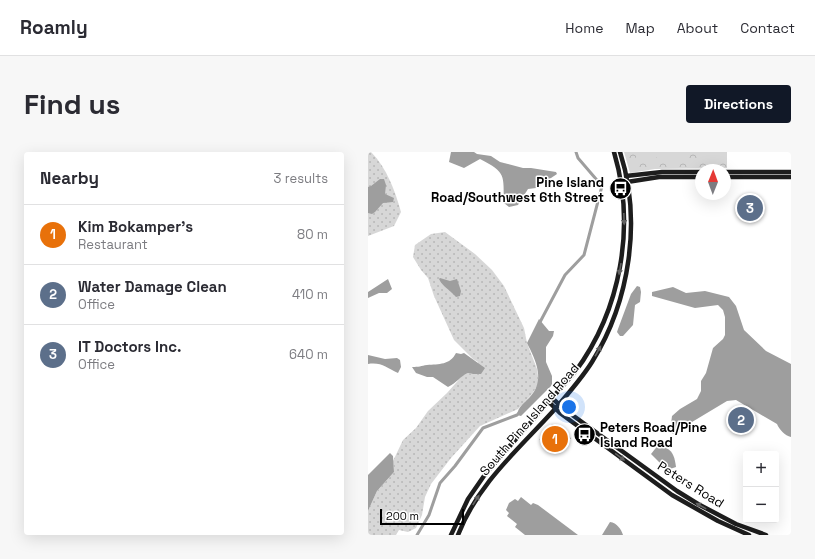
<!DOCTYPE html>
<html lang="en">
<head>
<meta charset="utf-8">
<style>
	:root { --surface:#fff; --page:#f7f7f7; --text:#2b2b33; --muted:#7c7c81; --line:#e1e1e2; --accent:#111827 }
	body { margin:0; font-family:"Space Grotesk",sans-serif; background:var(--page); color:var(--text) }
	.controls { position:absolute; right:12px; bottom:12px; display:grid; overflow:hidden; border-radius:4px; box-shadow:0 4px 16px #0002 }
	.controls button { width:36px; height:36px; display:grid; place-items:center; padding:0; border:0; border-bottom:1px solid var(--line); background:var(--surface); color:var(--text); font:20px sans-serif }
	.compass { position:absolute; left:327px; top:12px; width:36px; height:36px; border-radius:50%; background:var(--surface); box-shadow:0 4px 16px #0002; rotate:1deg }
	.scale { position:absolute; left:12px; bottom:10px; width:84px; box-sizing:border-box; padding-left:4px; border:2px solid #000; border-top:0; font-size:11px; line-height:14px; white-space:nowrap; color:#000; -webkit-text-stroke:3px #fff; paint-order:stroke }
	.you { position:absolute; left:201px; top:255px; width:14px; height:14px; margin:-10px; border:3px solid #fff; border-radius:50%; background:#1a73e8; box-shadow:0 0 0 6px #1a73e833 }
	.badge { display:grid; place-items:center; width:26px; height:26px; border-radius:50%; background:var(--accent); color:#fff; font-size:13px; font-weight:700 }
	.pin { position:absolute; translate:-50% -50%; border:2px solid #fff; box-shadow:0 1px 4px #0006 }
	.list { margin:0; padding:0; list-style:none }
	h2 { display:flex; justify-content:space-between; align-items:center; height:52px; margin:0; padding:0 16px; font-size:17px }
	h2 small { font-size:13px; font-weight:400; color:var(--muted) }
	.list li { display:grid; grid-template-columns:26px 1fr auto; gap:12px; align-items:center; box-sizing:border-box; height:60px; padding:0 16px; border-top:1px solid var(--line) }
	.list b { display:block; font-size:15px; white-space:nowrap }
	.list p { margin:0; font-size:13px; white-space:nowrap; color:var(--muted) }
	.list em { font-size:13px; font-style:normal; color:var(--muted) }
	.map { position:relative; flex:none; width:423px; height:383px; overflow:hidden; border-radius:4px }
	header { display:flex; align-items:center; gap:24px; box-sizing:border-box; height:56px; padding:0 20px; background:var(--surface); border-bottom:1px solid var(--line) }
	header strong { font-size:19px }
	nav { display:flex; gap:22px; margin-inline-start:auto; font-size:14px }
	.intro { display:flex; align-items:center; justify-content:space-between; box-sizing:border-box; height:96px; padding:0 24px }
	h1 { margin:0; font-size:28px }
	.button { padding:10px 18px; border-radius:4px; background:var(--accent); color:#fff; font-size:14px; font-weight:700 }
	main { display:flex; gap:24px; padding:0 24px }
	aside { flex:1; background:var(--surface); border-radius:4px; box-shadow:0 4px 16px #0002 }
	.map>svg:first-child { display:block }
	.grass { fill:url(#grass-dots) }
	.forest { fill:url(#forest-crowns) }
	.garden { fill:#d7d7d7 }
	.water { fill:#9e9e9e }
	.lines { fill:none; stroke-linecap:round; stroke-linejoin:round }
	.canal { stroke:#9e9e9e; stroke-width:3 }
	.secondary { stroke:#1d1d1d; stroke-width:4.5 }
	.oneway { fill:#616161 }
	.labels { text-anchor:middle; stroke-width:3; stroke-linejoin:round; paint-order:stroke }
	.poi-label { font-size:13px; font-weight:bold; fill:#000; stroke:#fff; text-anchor:end }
	.street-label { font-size:13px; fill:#000; stroke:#fff }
</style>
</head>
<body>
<header>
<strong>Roamly</strong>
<nav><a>Home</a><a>Map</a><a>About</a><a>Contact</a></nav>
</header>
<div class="intro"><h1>Find us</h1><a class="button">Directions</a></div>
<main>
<aside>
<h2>Nearby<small>3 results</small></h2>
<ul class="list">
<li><span class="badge" style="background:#e8710a">1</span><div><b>Kim Bokamper's</b><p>Restaurant</p></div><em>80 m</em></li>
<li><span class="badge" style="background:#5c6f8a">2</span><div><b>Water Damage Clean</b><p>Office</p></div><em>410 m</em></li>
<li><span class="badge" style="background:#5c6f8a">3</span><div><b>IT Doctors Inc.</b><p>Office</p></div><em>640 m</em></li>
</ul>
</aside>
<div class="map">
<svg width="423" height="383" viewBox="0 0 423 383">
	<defs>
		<pattern id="grass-dots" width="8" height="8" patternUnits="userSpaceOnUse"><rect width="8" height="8" fill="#d7d7d7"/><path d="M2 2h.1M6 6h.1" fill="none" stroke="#b7b7b7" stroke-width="1.8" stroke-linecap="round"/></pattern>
		<pattern id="forest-crowns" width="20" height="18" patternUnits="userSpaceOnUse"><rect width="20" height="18" fill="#d7d7d7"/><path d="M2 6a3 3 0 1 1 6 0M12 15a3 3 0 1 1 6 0" fill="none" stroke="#b7b7b7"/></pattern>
	</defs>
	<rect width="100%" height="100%" fill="#fff"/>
	<g class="grass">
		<path d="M0,0H3C19,16 27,39 33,60L26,74L0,84Z"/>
		<polygon points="77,80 107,102 124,118 136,134 156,176 159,191 169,217 171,231 164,242 150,257 112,274 83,306 63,332 57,345 54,363 48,376 40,380 31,378 28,383 0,383 0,359 9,339 26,320 25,309 35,288 48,276 60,259 79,241 95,223 100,221 105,222 110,210 105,207 86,188 66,144 60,126 53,118 45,105 47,93 63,82"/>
	</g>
	<polygon class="forest" points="256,0 359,0 359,16 287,17 262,21"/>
	<g class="garden">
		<rect x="268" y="0" width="20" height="9"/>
		<polygon points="295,0 318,0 318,8 295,7"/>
		<rect x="330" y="0" width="22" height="6"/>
	</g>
	<g class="water">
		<path d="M83,0H106L109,2L123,4L132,10L155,16H163L188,20L189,22L168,36L160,37L150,53L141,55L136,51C135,23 139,21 112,7L96,16L81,10Z"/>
		<polygon points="12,27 16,27 18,33 17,42 26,46 25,50 15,51 7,60 4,62 0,61 0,35 3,34"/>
		<path d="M72,126L82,129L89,127L93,139L92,144L88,145C82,138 74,134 71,127Z"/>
		<polygon points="20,127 24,137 19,141 11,141 0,146 0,140"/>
		<polygon points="269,134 272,135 273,140 272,150 267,153 265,173 255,184 252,184 249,180 250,177 263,142"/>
		<path d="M305,135L318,141L337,139L361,145L368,154L376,178L398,199L423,212V285C417,284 411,277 409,272L368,248L359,249L309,279L305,282L302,280L304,264L312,257L329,247L333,239V229L338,221L345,196L355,187L357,183V165L355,158L350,153L327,156L284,144V140Z"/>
		<path d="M171,167L181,179H186L185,184L178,195V210L184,224V233L153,264L149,263C150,255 156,251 161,246C178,229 168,209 159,191Z"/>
		<path d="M88,201L93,202L96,201L117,216L113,222H105L100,221C92,224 89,231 80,235L65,225H59L48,221L44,215C51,215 53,214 59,213C71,212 82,213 88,201Z"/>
		<path d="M0,203L17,207L29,206L32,208L33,215L30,221C18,216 14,210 0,212Z"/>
		<path d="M184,272C195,273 198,277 203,287L198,286L196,281C183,277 181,283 171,288Z"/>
		<path d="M291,292C304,298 306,301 308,315L299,318L283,302Z"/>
		<polygon points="22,301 25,304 26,320 9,339 0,359 0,323"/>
		<polygon points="153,345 163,353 165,351 170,353 210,383 157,383 147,375 149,372 139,364 141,361 138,358 141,351 147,347 150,349"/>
		<path d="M242,370C249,371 253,377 255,383H234Z"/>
	</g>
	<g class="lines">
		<g class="canal">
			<polyline points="171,172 197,123 216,103 234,34 210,6 208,0"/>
			<polyline points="49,383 61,363 72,331 87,314 115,276 149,263 151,261"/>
		</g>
		<g class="secondary">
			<polyline points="357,20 423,20"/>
			<polyline points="258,24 294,20 333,20"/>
			<polyline points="357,25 423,25"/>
			<polyline points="259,30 291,25 333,25"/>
			<polyline points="184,246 196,257 309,339 330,352 368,372 398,383"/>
			<polyline points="181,250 192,261 304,343 350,369 381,383"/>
			<path d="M83,383L100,347L118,321L207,220C253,158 268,74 246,0"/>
			<path d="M90,383C110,331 151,297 187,257C200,242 214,226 224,210C262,149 274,68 252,0"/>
		</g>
	</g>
	<defs><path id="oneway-solid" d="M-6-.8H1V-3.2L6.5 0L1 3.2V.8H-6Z"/></defs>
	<g class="oneway">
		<use href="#oneway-solid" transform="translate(256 67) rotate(88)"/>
		<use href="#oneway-solid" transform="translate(252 117) rotate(100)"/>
		<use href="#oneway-solid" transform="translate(230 199) rotate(-61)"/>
		<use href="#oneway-solid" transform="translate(252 305) rotate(36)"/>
		<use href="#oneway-solid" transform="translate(108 348) rotate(-57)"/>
		<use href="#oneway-solid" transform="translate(333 354) rotate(-151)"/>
	</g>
	<defs>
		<symbol id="bus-disc" viewBox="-11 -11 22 22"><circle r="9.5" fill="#000" stroke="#fff"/><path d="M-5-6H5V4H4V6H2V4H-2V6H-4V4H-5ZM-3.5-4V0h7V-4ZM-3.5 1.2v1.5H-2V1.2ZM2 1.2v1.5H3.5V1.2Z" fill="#fff"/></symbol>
	</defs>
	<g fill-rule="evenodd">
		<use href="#bus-disc" x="240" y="24" width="25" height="25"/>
		<use href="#bus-disc" x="204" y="270" width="25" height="25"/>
	</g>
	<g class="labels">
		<g class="poi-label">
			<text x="236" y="35">Pine Island<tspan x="236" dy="15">Road/Southwest 6th Street</tspan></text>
			<text x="232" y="280" text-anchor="start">Peters Road/Pine<tspan x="232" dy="15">Island Road</tspan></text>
		</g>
		<g class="street-label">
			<text transform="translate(161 267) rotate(-49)" y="5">South Pine Island Road</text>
			<text transform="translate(323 332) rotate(32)" y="5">Peters Road</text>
		</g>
	</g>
</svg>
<div class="controls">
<button>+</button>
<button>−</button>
</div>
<svg class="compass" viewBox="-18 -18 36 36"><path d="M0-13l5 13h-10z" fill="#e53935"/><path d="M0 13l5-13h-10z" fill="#7c7c81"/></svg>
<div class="scale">200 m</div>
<div class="you"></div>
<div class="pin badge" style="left:187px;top:287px;background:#e8710a">1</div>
<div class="pin badge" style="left:373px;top:268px;background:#5c6f8a">2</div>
<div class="pin badge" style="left:382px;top:56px;background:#5c6f8a">3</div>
</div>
</main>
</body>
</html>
